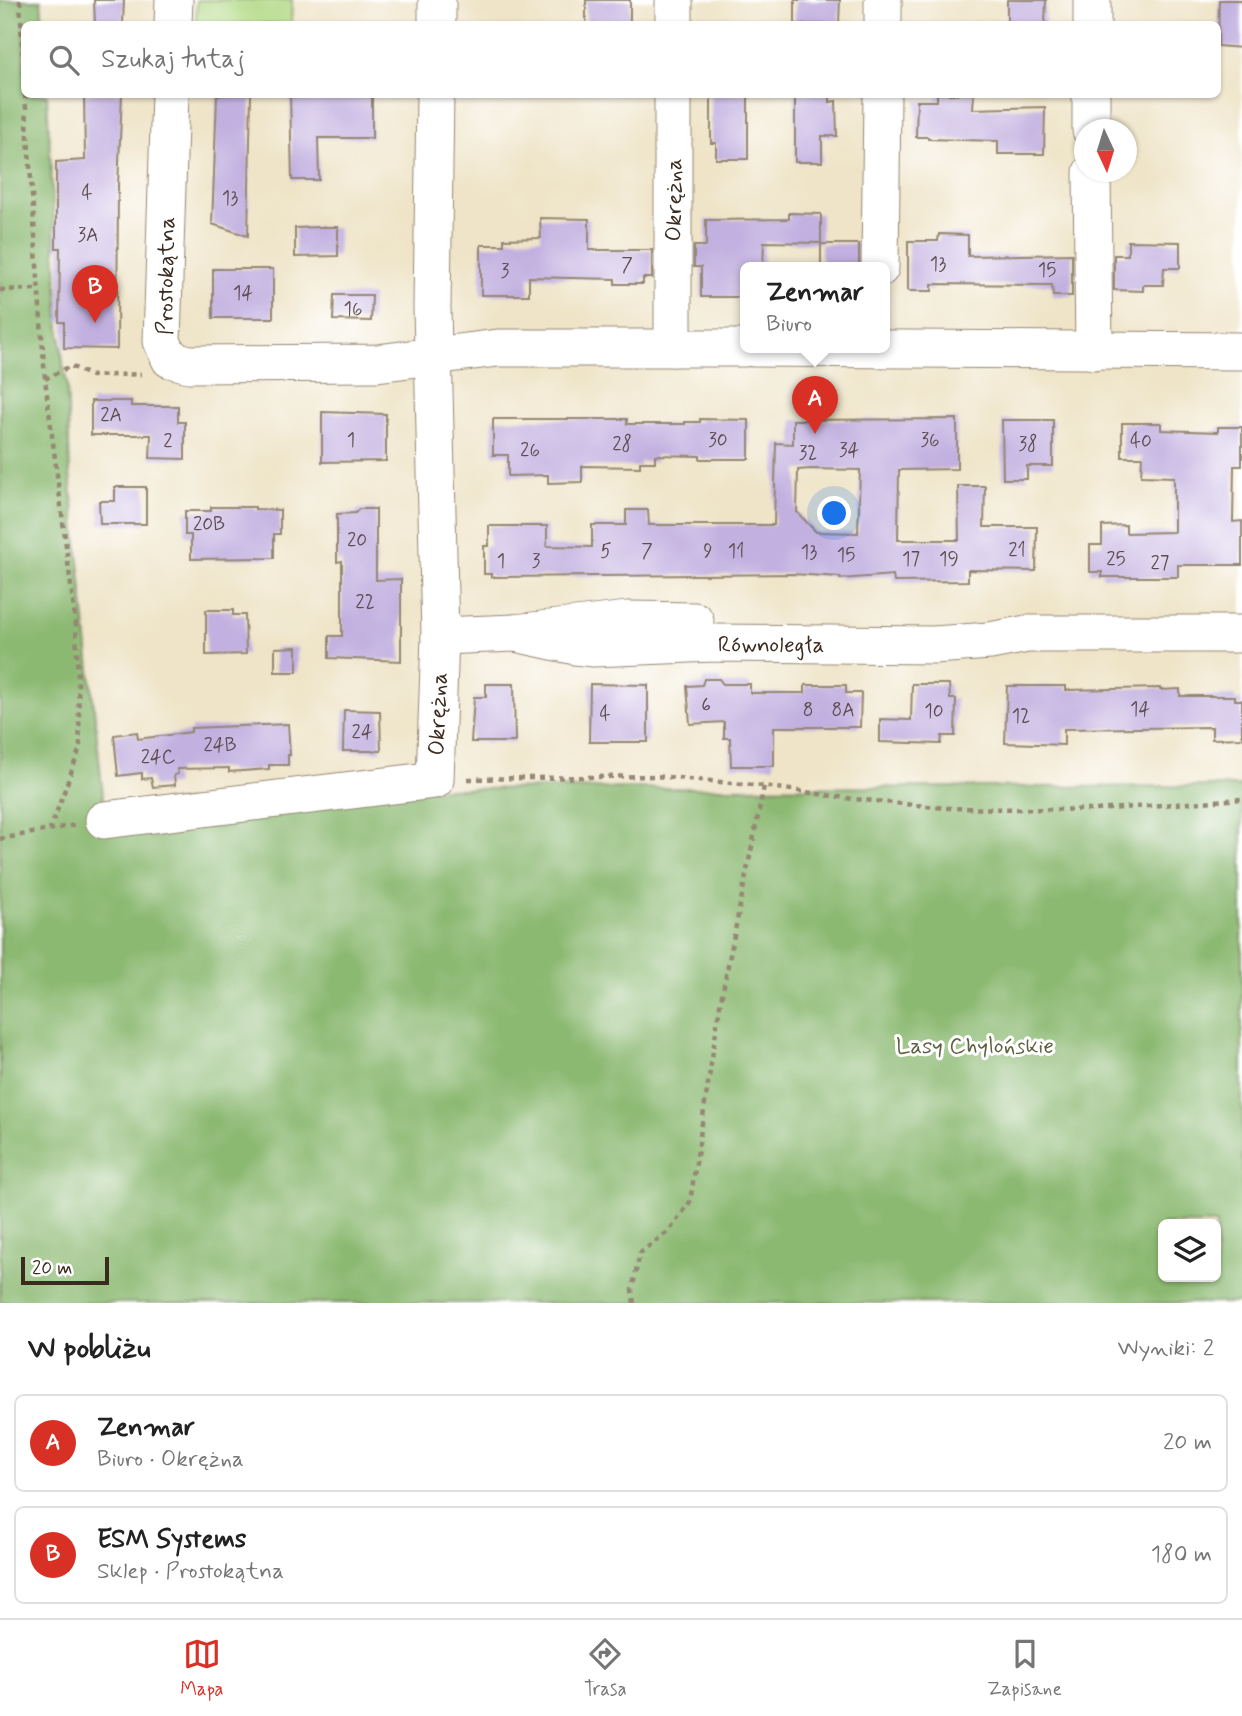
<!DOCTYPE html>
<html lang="pl">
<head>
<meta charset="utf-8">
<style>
	:root { --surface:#fff; --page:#f2f2f2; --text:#222; --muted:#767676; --line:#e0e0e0; --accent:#d93025 }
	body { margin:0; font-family:Mynerve,sans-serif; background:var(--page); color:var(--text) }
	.controls { position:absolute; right:21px; bottom:21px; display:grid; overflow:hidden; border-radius:10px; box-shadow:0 2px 5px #0004 }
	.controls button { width:63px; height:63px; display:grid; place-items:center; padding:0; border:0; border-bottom:2px solid var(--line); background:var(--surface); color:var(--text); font:35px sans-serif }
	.compass { position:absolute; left:1074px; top:119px; width:63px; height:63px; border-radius:50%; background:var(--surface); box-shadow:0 2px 5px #0004; rotate:176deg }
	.scale { position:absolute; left:21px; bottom:18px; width:88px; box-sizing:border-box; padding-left:7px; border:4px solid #3b2a1e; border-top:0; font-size:19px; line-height:24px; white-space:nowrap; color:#3b2a1e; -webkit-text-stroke:5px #fff; paint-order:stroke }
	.you { position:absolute; left:835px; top:514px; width:24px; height:24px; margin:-18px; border:5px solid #fff; border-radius:50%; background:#1a73e8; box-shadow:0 0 0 10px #1a73e833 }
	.badge { display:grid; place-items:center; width:46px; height:46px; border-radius:50%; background:var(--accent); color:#fff; font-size:23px; font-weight:700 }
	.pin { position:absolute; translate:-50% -58px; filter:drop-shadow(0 2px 4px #0008) }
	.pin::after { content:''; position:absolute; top:37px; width:24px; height:21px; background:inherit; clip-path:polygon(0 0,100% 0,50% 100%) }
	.popup { position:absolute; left:740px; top:262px; width:150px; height:91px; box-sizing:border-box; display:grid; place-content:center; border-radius:10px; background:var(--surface); filter:drop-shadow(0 2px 5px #0005); font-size:23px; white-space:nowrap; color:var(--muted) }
	.popup b { font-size:26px; color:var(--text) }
	.popup::after { content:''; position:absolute; left:50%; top:100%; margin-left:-14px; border:14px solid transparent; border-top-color:var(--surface) }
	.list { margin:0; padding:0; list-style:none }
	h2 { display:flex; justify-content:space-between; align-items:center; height:91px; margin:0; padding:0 28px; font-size:30px }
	h2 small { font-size:23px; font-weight:400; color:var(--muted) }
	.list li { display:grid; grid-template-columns:46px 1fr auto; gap:21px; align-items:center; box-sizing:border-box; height:98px; margin:0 14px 14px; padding:0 14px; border:2px solid var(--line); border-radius:10px }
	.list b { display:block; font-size:26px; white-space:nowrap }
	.list p { margin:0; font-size:23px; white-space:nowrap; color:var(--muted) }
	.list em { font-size:23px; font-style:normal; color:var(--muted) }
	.icon { flex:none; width:38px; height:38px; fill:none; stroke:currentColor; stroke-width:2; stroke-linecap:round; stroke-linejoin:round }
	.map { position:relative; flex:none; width:1242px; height:1303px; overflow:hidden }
	.search { position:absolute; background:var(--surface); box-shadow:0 2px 5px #0004; left:21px; right:21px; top:21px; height:77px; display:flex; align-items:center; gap:18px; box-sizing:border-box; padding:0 24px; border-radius:10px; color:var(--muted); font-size:26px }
	.sheet { height:315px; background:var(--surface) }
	nav { display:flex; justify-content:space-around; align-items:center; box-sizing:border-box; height:98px; border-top:2px solid var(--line); background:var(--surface); font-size:19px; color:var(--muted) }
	nav a { display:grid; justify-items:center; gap:4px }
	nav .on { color:var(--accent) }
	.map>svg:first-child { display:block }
	.green { fill:#b0d984; stroke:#768251; stroke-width:2 }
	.forest { fill:#8cb972; stroke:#647248; stroke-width:2; fill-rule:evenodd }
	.building { fill:#c2b0e0; fill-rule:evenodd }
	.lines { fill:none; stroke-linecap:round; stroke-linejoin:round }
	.minor-casing { stroke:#958773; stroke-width:39 }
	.path { stroke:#958773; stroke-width:4.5; stroke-dasharray:5 5; stroke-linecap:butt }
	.minor { stroke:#fff; stroke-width:37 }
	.labels { text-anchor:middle; stroke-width:6; stroke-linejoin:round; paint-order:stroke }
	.number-label { font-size:19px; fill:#5d4c4e }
	.street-label { font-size:23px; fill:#3b2a1e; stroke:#fff }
	.park-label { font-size:23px; fill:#5e5f3d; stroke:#fff }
</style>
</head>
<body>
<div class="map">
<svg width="1242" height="1303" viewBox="0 0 1242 1303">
	<rect width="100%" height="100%" fill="#fff"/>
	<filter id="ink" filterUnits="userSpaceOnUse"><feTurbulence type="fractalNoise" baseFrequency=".0143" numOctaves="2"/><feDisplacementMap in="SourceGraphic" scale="14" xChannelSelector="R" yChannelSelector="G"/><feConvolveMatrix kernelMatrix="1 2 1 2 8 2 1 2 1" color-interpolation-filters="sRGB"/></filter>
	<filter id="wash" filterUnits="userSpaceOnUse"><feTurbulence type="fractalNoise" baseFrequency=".00686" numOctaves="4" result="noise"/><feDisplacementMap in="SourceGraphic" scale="28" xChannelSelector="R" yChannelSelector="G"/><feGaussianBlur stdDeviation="1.57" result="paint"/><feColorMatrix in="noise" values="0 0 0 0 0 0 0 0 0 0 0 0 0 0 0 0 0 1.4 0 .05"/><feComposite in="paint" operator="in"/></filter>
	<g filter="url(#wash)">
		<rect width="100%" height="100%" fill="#efe4c8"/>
		<polygon class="green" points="197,0 292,0 291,24 196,24"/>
		<path class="forest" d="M0,0H41L43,24H24V94L47,95L59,322L63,364L67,384L70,474L104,806L420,789L1242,786V1303H0ZM1163,1224H1216V1277H1163Z"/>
		<g id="blocks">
			<g class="building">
				<polygon points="94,0 124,0 123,24 95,24"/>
				<rect x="586" y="0" width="44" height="24"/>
				<polygon points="795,0 840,0 839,24 795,24"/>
				<polygon points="1007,0 1046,0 1045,24 1007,24"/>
				<polygon points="1219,0 1242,0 1242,48 1218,46"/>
				<polygon points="84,94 122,94 118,185 117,349 64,348 64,322 59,322 60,248 56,248 56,162 85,160"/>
				<polygon points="227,94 251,94 248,236 212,224 217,96"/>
				<polygon points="290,94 372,94 372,138 318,138 319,180 292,180"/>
				<polygon points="711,94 748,94 748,159 716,159 716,143 711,143"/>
				<polygon points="795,94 830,94 830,102 836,101 837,136 822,136 822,162 795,162"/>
				<polygon points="937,94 974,94 973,109 1045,107 1044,154 998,154 998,141 928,139 928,137 916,137 917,101 937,101"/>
				<polygon points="789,213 821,214 821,243 764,242 763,267 745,268 745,297 701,297 701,267 694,267 694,246 706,246 706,220 789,219"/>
				<polygon points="540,218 589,219 589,250 652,250 652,278 643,278 643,284 615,284 615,279 529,277 529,295 481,295 481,245 504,245 504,239 541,238"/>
				<polygon points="321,227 338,227 338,256 295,257 295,228"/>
				<polygon points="939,234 968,235 968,256 1072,254 1072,296 1053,296 1052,285 932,284 932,291 908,291 908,241 938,241"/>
				<polygon points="1128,241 1180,242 1180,268 1164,268 1163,285 1143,285 1143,291 1114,290 1114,255 1128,255"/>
				<rect x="821" y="244" width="38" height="24"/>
				<rect x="213" y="269" width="60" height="49"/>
				<polygon points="334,295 372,295 371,321 333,320"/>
				<polygon points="91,401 131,401 131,406 178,406 178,422 185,422 185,459 150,458 151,435 91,435"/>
				<polygon points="322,412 386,414 386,461 322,462"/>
				<polygon points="493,419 627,419 627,424 685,424 685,422 700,422 700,419 749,420 749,459 700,459 700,456 655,455 655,462 640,462 640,467 582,466 582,482 548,483 548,475 508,476 508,455 493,455"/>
				<path d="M957,419V469L899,470L898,540H959L958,486H985L984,527H1037L1036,571L968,570V581L894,582L893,575L840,579V577L792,574L491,577V574H484V546H489V526H547V546L592,547V525H626V510H648L649,525H774L776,443L793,444V420ZM811,469L860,470L858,533L816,532L797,512L798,470Z"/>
				<polygon points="1002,420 1053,420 1053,466 1027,466 1027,479 1003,479"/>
				<polygon points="1122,423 1161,423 1161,430 1218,432 1218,427 1242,427 1242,466 1234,466 1233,522 1242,521 1242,565 1178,565 1178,577 1102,577 1102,572 1090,572 1090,545 1102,545 1102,526 1126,525 1126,533 1174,532 1174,477 1141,476 1142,457 1122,457"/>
				<polygon points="115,487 146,487 146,524 100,524 99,501 115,501"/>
				<polygon points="211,507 255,507 255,509 280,510 280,534 274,534 274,558 191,559 191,535 185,535 185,511 211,511"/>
				<polygon points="359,509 376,509 376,580 401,579 401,661 329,658 329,636 342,636 342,561 337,562 337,514 355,513"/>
				<polygon points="206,610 233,610 233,615 245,615 246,654 206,655"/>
				<polygon points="297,647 297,672 275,672 275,648"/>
				<polygon points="704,679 719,679 723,684 750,684 750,693 805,693 805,685 846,685 846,693 861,693 860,727 774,727 774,766 731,766 730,738 724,738 724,722 690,724 687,686 702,685"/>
				<polygon points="486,684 514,684 515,742 471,742 474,697 486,697"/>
				<polygon points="590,684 648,685 648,742 589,742"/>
				<polygon points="912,684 949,684 950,699 956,699 955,736 942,736 941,744 880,742 880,719 911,720"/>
				<polygon points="1007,686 1066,686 1066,690 1160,688 1160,690 1180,689 1180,696 1235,696 1235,700 1242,700 1242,738 1212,739 1212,727 1064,729 1064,745 1005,743"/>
				<polygon points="344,710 380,711 381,751 343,751"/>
				<polygon points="288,724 290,755 288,755 288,765 269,765 269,769 229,772 229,768 177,769 178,774 174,775 175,785 153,787 151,778 142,779 142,773 118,776 114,735 137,732 138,739 191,732 191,728"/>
			</g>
		</g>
	</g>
	<g filter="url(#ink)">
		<use href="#blocks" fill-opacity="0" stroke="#958773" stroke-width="2"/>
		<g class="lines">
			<defs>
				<g id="minor">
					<polyline points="173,24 174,0"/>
					<polyline points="437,24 437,0"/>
					<polyline points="674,24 674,0"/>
					<polyline points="883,24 883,0"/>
					<polyline points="1092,24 1092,0"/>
					<polyline points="170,94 162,341 170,359 189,364 377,363 498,348 745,348"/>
					<polyline points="1091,94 1091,130"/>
					<polyline points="1092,172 1094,351"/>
					<polyline points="880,268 882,94"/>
					<polyline points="673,348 673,94"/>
					<polyline points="753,348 1242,351"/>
					<polyline points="515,633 575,646 594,648 713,643 934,645 990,641 1027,634 1242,634"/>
					<polyline points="440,636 515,633 628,620 695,621"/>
					<polyline points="104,820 435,780 440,636 432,308 435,94"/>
				</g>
			</defs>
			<use href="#minor" class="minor-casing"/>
			<g class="path">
				<polyline points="20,0 24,79"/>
				<polyline points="25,94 45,379 76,626 80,748 50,830"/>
				<polyline points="0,290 37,289"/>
				<polyline points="45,379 71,366 91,376 141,374"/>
				<polyline points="468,779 656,776 764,786 853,799 946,808 1095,810 1242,799"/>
				<polyline points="0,839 75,825"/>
				<polyline points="634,1303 632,1290 640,1253 669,1231 690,1202 720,1005 764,786"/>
			</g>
			<use href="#minor" class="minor"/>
		</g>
	</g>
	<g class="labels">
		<g class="number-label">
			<text x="87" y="199">4</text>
			<text x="230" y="204">13</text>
			<text x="88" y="241">3A</text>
			<text x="938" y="270">13</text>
			<text x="627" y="271">7</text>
			<text x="1047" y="276">15</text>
			<text x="505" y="277">3</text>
			<text x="243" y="299">14</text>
			<text x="353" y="315">16</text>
			<text x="111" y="421">2A</text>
			<text x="351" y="446">1</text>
			<text x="718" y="446">30</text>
			<text x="930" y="446">36</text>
			<text x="168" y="447">2</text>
			<text x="1141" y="447">40</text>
			<text x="622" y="450">28</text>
			<text x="1028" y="450">38</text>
			<text x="530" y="456">26</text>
			<text x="849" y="456">34</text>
			<text x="808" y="459">32</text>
			<text x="209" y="530">20B</text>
			<text x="357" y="546">20</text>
			<text x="1017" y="556">21</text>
			<text x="606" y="557">5</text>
			<text x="647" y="557">7</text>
			<text x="708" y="557">9</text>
			<text x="736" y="557">11</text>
			<text x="809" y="558">13</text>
			<text x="846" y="561">15</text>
			<text x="911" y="565">17</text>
			<text x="949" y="565">19</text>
			<text x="1116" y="565">25</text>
			<text x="501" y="567">1</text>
			<text x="536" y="567">3</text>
			<text x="1160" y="569">27</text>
			<text x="365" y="608">22</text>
			<text x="706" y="711">6</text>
			<text x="1140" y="715">14</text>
			<text x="808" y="716">8</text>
			<text x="843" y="716">8A</text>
			<text x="934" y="717">10</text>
			<text x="605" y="720">4</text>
			<text x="1021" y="722">12</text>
			<text x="362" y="738">24</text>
			<text x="220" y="751">24B</text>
			<text x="158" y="763">24C</text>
		</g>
		<g class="street-label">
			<text transform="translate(673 200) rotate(-90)" y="8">Okrężna</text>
			<text transform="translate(165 276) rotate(-89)" y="8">Prostokątna</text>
			<text x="771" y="652">Równoległa</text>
			<text transform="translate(437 714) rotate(-88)" y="8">Okrężna</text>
		</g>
		<g class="park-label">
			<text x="975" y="1053">Lasy Chylońskie</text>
		</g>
	</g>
</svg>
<div class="controls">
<button><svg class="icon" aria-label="layers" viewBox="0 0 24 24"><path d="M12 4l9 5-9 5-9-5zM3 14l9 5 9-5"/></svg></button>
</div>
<svg class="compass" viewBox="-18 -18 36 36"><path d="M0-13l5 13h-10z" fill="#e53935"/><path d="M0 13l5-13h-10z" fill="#767676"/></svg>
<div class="scale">20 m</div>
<div class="you"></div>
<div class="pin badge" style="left:815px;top:434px">A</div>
<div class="popup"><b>Zenmar</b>Biuro</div>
<div class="pin badge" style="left:95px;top:323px">B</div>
<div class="search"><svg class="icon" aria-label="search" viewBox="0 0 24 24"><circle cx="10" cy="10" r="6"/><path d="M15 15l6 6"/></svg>Szukaj tutaj</div>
</div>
<section class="sheet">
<h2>W pobliżu<small>Wyniki: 2</small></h2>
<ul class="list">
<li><span class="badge">A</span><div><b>Zenmar</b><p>Biuro · Okrężna</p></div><em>20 m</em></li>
<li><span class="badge">B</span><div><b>ESM Systems</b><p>Sklep · Prostokątna</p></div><em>180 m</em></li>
</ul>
</section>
<nav>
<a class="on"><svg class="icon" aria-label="map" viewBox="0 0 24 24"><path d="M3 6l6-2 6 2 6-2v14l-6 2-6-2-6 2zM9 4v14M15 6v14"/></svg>Mapa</a>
<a><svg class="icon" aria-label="directions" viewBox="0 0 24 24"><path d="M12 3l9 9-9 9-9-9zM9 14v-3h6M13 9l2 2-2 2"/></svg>Trasa</a>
<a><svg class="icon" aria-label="saved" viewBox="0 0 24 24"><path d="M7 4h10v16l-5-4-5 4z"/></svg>Zapisane</a>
</nav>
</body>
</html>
